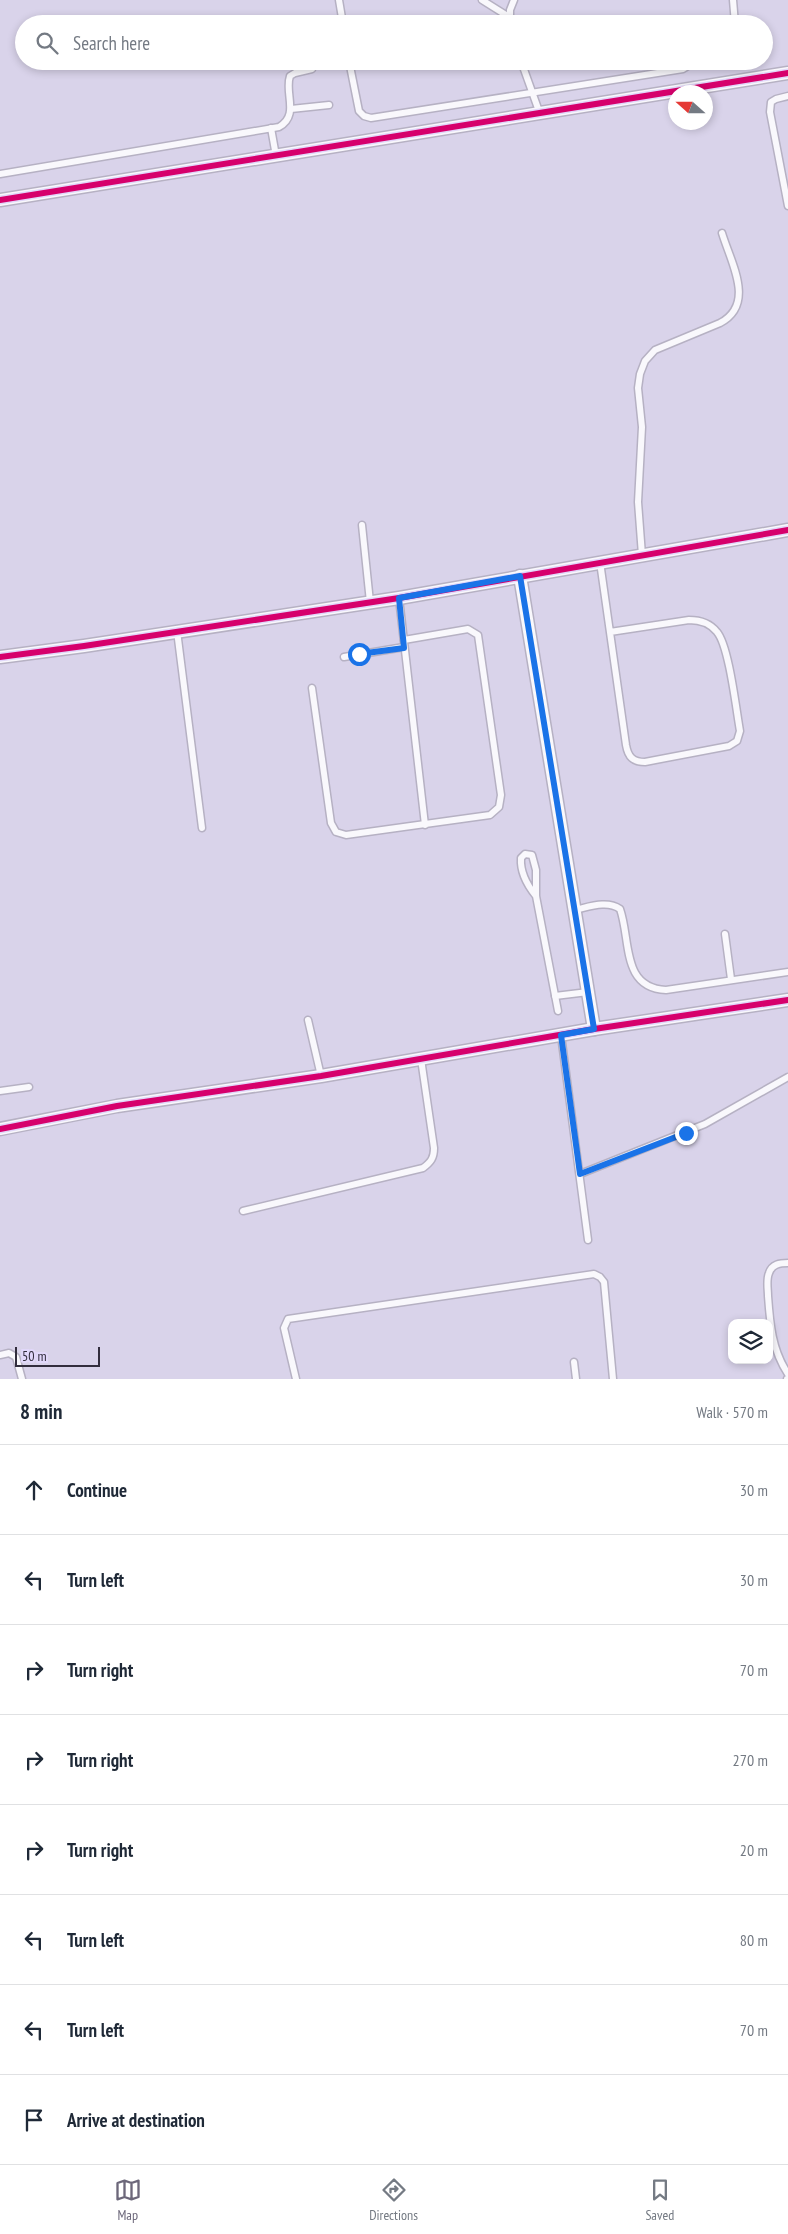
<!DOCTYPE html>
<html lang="en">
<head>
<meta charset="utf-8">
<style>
	:root { --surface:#fff; --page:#f6f6f7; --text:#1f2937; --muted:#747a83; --line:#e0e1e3; --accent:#6c677a }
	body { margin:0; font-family:"PT Sans Narrow",sans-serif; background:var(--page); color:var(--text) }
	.controls { position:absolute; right:15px; bottom:15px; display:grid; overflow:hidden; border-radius:10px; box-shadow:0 2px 8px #0003 }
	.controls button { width:45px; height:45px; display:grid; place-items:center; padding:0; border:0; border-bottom:1px solid var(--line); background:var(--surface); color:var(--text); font:25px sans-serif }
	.compass { position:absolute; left:668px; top:85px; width:45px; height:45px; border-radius:50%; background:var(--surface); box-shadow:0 2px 8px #0003; rotate:291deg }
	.scale { position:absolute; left:15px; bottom:12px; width:85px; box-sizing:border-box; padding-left:5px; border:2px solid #322d3d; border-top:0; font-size:14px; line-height:18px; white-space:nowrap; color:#322d3d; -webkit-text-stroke:4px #e1d8fa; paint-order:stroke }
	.stop { position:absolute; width:15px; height:15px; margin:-11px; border:4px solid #1a73e8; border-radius:50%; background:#fff }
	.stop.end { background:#1a73e8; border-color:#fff; box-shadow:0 1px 5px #0008 }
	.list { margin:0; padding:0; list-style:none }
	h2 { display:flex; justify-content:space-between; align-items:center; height:65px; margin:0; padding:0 20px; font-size:21px }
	h2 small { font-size:16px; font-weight:400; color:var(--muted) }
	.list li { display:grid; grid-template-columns:32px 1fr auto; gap:15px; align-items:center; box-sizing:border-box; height:90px; padding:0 20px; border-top:1px solid var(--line) }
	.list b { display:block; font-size:19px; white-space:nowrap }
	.list em { font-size:16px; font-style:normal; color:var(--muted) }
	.icon { flex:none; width:28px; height:28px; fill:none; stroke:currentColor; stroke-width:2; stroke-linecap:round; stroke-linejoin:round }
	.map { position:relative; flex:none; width:788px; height:1379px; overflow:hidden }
	.search { position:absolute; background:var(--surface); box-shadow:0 2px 8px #0003; left:15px; right:15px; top:15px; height:55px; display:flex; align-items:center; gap:12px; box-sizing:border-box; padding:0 18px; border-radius:28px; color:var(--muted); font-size:19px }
	.sheet { height:785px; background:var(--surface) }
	nav { display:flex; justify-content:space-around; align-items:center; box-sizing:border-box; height:70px; border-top:1px solid var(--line); background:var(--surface); font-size:14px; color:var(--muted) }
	nav a { display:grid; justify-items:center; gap:2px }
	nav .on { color:var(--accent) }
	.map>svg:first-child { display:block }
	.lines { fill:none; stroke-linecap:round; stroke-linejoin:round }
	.lane-casing { stroke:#b6b1c3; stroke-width:9 }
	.street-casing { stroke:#b6b1c3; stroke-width:15 }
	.lane { stroke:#f9f8fc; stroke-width:6 }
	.street { stroke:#f9f8fc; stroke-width:12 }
	.cycleway-casing { stroke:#e1d8fa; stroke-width:9 }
	.cycleway { stroke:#d6006c; stroke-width:6 }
	.route { stroke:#1a73e8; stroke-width:6 }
</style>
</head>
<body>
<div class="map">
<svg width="788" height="1379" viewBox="0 0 788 1379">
	<rect width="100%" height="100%" fill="#d9d3ea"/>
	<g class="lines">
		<defs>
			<g id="lane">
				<polyline points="339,0 343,24"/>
				<polyline points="482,0 509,17"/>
				<polyline points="733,0 735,24"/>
				<polyline points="510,24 510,10 514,0"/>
				<polyline points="349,61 359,111 364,116 371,118 683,69 696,61"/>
				<polyline points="521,61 540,114"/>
				<polyline points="788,96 776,99 771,102 770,112 788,206"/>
				<polyline points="291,109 329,105"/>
				<polyline points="271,128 276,156"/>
				<path d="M0,174L279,127C300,115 284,93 290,76L295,73L312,69"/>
				<polyline points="362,525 370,602"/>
				<path d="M642,555L638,502L642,427L638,388L640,374L645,361L655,350L720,323C756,304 731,263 722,233"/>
				<path d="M600,562L626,745C628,757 633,762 645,762L729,746L737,741L740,731C736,709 729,646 717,632C710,623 700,620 689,620L610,632"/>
				<polyline points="399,598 425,825"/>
				<polyline points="177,631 202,828"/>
				<polyline points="344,657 404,647"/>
				<polyline points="312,688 331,823 336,832 346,835 490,815 499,807 501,795 478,635 468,629 404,640"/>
				<path d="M536,896C527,885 520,873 521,858L525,854L532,855L536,870V896L558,1011"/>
				<path d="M574,910C589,907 607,900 620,909C631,940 621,988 666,990L788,972"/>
				<polyline points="725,934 731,979"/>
				<polyline points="555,996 588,992"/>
				<polyline points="308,1020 321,1076"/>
				<polyline points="561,1035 588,1240"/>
				<polyline points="0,1091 29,1087"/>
				<polyline points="580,1174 705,1124 788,1077"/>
				<path d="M243,1211L423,1168C431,1162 434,1158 434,1148L421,1059"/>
				<path d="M788,1263C780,1263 772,1264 769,1273C766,1280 768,1289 768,1296C770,1324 772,1350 788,1374"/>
				<polyline points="0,1355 9,1353 16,1357 22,1379"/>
				<polyline points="574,1362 576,1379"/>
				<polyline points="296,1379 284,1328 288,1319 594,1274 600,1277 604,1282 613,1379"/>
				<polyline points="787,1379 788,1379"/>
			</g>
			<g id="street">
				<polyline points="0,200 788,73"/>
				<polyline points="520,576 594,1029"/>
				<polyline points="0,657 84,646 399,598 788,530"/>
				<polyline points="0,1129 117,1106 321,1076 594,1029 788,1000"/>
			</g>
		</defs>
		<use href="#lane" class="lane-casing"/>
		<use href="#street" class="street-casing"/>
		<use href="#lane" class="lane"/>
		<use href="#street" class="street"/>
		<defs>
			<g id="cycleway">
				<polyline points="0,200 788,73"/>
				<polyline points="0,657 84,646 399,598 788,530"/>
				<polyline points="0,1129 117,1106 321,1076 594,1029 788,1000"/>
			</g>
		</defs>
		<use href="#cycleway" class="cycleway-casing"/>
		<use href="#cycleway" class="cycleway"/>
	</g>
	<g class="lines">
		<polyline class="route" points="359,654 404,648 399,598 520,576 594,1029 561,1035 580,1174 686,1133"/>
	</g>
</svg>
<div class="controls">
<button><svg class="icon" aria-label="layers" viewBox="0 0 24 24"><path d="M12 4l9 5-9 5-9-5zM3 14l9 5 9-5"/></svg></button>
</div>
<svg class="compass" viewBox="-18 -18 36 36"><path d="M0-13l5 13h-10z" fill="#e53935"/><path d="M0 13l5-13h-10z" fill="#747a83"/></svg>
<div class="scale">50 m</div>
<div class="stop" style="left:359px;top:654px"></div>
<div class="stop end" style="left:686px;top:1133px"></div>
<div class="search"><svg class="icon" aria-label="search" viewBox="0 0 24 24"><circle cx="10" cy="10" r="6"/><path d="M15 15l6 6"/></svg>Search here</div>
</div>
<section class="sheet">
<h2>8 min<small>Walk · 570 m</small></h2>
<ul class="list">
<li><svg class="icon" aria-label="ahead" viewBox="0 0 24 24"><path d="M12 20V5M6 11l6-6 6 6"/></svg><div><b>Continue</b></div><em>30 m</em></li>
<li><svg class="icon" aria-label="left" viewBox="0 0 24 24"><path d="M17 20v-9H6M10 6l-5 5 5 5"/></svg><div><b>Turn left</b></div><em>30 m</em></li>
<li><svg class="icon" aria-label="right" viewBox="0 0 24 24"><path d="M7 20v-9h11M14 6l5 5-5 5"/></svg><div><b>Turn right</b></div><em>70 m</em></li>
<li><svg class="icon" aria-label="right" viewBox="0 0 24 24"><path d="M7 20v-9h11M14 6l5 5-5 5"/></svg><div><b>Turn right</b></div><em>270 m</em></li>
<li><svg class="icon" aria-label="right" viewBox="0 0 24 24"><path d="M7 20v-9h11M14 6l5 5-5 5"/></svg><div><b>Turn right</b></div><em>20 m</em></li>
<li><svg class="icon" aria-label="left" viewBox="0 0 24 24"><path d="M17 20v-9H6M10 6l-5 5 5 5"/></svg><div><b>Turn left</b></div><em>80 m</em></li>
<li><svg class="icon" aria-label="left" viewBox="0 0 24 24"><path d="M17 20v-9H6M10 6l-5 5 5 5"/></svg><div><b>Turn left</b></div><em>70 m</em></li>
<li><svg class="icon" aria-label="arrive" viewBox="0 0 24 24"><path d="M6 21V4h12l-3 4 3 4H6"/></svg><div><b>Arrive at destination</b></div></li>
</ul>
</section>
<nav>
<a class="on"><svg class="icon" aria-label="map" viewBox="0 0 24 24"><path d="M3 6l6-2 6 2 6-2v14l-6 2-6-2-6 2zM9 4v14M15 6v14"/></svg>Map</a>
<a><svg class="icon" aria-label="directions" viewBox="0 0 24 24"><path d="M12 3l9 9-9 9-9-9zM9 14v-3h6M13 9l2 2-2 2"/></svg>Directions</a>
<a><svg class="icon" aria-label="saved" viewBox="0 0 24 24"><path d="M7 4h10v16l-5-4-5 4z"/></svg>Saved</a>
</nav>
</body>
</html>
